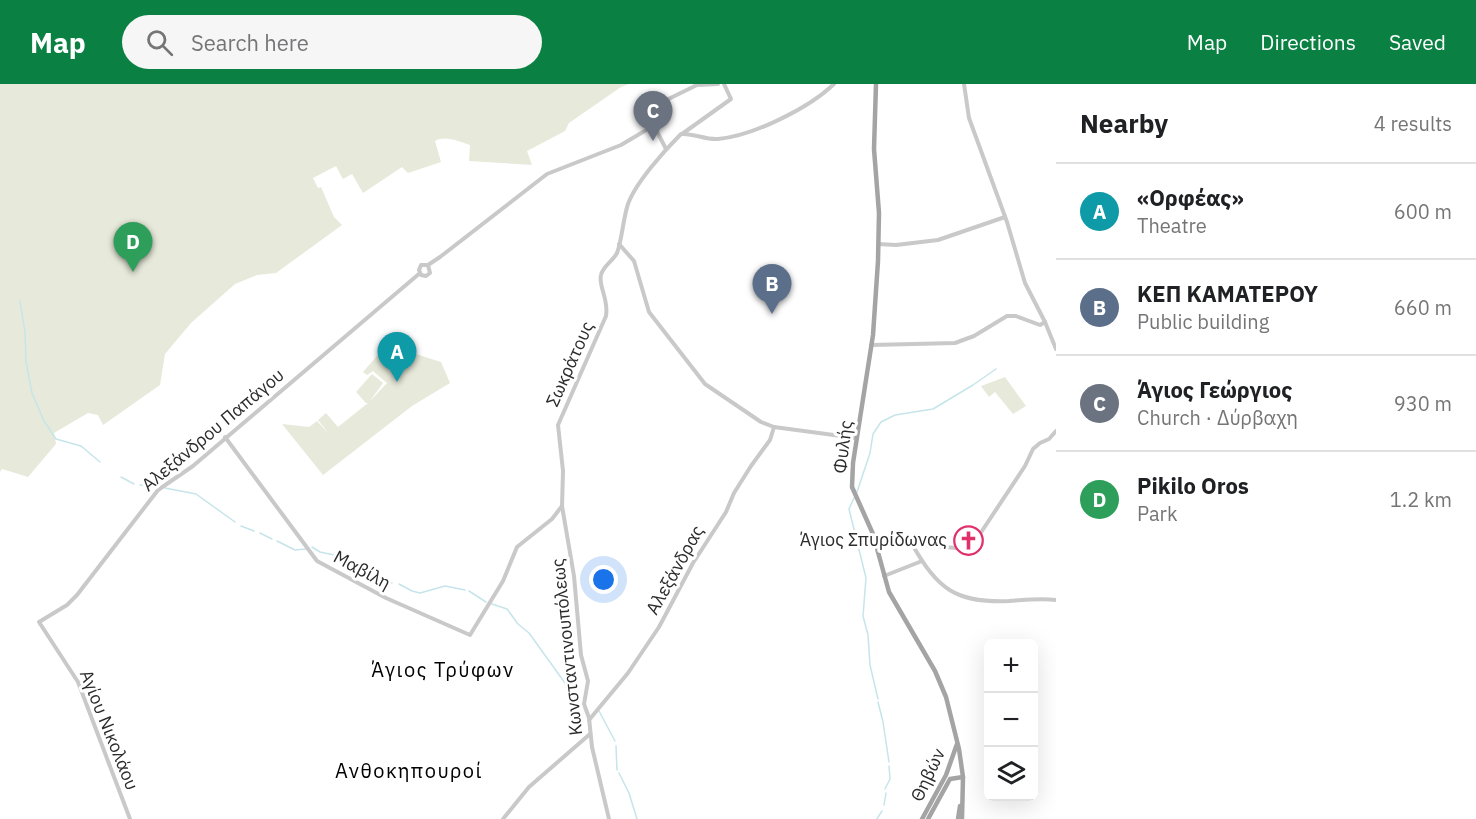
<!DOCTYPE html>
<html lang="en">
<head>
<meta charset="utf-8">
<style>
	:root { --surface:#fff; --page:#f6f6f6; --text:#202124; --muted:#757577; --line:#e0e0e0; --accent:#0b8043 }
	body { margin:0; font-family:"IBM Plex Sans",sans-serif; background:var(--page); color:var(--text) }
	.controls { position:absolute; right:18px; bottom:18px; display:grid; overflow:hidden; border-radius:9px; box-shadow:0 6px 24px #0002 }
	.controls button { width:54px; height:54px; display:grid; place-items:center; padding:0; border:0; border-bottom:2px solid var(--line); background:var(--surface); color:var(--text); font:30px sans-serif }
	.you { position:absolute; left:604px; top:496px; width:21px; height:21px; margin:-15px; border:4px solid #fff; border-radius:50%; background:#1a73e8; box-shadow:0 0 0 9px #1a73e833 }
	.badge { display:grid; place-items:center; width:39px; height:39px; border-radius:50%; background:var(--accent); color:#fff; font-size:20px; font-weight:700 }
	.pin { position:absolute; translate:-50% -50px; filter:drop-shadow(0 2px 3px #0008) }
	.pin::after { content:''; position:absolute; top:32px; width:21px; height:18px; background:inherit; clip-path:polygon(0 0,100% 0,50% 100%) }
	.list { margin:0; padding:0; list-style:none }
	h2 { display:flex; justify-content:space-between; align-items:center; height:78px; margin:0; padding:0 24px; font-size:26px }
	h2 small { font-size:20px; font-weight:400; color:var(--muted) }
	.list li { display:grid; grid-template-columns:39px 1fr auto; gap:18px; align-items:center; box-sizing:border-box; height:96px; padding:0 24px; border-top:2px solid var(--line) }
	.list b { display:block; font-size:22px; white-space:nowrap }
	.list p { margin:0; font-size:20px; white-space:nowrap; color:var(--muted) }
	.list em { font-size:20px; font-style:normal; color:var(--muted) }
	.icon { flex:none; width:33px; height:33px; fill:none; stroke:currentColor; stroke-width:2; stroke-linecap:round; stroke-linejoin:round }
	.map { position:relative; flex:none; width:1056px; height:735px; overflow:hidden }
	header { display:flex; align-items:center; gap:36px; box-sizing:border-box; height:84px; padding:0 30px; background:var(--accent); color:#fff }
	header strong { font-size:28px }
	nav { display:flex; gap:33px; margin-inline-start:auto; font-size:21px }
	.search { width:420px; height:54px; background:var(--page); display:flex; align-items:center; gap:15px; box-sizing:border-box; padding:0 21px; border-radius:33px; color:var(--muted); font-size:22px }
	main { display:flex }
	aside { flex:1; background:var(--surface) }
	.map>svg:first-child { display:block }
	.green { fill:#e7eada }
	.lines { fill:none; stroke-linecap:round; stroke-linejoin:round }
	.stream { stroke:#c6e5ea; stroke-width:1.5 }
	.minor { stroke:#c9c9c9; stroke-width:4 }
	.major { stroke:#a4a4a4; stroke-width:4.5 }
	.labels { text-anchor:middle; stroke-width:6; stroke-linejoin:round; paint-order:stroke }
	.street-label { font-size:18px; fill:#2c2c2c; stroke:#fff }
	.poi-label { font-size:18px; fill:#2c2c2c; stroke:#fff; text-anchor:end }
	.neighbourhood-label { font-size:20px; letter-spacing:1.5px; fill:#000; stroke:#fff }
</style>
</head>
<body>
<header>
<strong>Map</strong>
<div class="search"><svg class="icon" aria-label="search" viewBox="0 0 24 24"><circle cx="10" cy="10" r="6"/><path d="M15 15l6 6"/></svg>Search here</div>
<nav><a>Map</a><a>Directions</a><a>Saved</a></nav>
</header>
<main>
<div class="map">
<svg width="1056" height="735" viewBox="0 0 1056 735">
	<rect width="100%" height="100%" fill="#fff"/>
	<g class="green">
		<path d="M0,0H629L621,3L569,39L565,47L527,67L532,81L469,77L470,61C458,57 445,51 435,57L441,78L408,89L402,83L363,109L352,90L343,95L336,82L313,94L318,104L321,103L334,133L342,141L276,189L257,191L235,200L191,239L165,270L160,301L103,341L98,331L88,329L54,349L56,360L28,393L2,385L0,388Z"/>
		<polygon points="397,264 441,278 450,299 412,322 323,391 282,340 309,343 317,337 329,350 318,336 326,329 338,343 368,319 366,319 356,308 372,290 383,299 370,317 372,315 387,299 373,287 367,291 363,288 378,271 381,275"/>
		<polygon points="1005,293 1026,322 1013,330 995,308 989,313 981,302"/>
	</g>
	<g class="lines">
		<g class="stream">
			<polyline points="20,217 25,248 26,278 32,309 44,337 56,355 81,362 100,378"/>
			<polyline points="121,393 134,400"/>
			<polyline points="140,401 155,403"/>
			<polyline points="165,404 196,410 235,438"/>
			<polyline points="857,408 870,369 873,350 881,338 895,331 933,325 973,301 996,285"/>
			<polyline points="854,414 849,425 866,494 863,532 868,551 870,581 878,615"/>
			<polyline points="241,442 254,447"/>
			<polyline points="260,449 272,455"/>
			<polyline points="277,457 295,466 306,465"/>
			<polyline points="312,463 320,468 334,471 351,488"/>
			<polyline points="355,489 371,489 392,499"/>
			<polyline points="399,500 412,507 420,509 445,502 465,506"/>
			<polyline points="469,507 486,518"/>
			<polyline points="492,520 507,525 518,540 529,549 565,599 580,615"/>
			<polyline points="878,618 883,638 889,678"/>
			<polyline points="599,627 615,657"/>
			<polyline points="616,662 617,686"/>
			<polyline points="619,689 629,709 637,735"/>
			<polyline points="885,705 890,695 889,682"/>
			<polyline points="884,721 886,709"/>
			<polyline points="877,735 882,727"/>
		</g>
		<g class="minor">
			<polyline points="964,0 969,34 1007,138 1025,199 1045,238 1056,265"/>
			<polyline points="682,50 731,15 724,0"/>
			<polyline points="666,65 646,26 697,1 718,0"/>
			<polyline points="619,160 634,177 649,228 705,300 761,338 774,343 856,354"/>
			<polyline points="878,160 896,161 938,156 1005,133"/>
			<polyline points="428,181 430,189 426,192 421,191 419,186 421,181 428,181 440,173 547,90 621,61 653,42"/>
			<polyline points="871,261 955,259 974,252 1007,232 1016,232 1040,241 1045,238"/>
			<path d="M225,353L317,477L386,514L470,551L503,497L517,463L552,435L562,422L563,387L558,341L606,232C609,215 598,202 601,191C603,182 613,177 617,169C622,156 623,135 628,120C636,98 665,66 681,50C694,49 705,56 718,55C753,52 809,24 834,0"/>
			<polyline points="562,422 574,492 581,571 588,597 584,620 589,634 592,663 609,735"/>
			<polyline points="912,460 967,465 974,459 1025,382 1033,365 1040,359 1049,355 1056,347"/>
			<path d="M912,460C938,506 956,519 1009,517C1025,516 1040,514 1056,516"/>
			<polyline points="884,492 922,477"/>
			<polyline points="589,636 628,589 659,543 693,479 726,428 734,409 751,382 770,356 774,343"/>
			<polyline points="130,735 78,598 39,538 67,521 77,511 158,406 193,382 420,189"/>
			<polyline points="503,735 529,703 590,650"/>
		</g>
		<g class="major">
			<polyline points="876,0 874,65 879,129 878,177 873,251 853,379 852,403 873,450 889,508 935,587 946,613 959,665 963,693 962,735"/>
			<polyline points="922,735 946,691 957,660"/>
			<polyline points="928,735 950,695 963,693"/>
			<polyline points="958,735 960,722"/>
		</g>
	</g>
	<defs>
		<symbol id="church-ring" viewBox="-11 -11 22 22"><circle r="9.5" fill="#fff" stroke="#e1316b" stroke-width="1.5"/><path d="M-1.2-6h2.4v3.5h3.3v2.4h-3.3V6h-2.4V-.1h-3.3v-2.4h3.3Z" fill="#e1316b"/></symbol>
	</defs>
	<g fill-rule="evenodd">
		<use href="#church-ring" x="952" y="440" width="33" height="33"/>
	</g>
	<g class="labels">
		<g class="street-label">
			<text transform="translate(570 280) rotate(-66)" y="6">Σωκράτους</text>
			<text transform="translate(213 346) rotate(-40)" y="6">Αλεξάνδρου Παπάγου</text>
			<text transform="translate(843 363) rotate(-83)" y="6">Φυλής</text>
			<text transform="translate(362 486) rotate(28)" y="6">Μαβίλη</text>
			<text transform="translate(675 486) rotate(-61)" y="6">Αλεξάνδρας</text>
			<text transform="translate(567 563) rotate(-96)" y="6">Κωνσταντινουπόλεως</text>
			<text transform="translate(109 646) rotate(68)" y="6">Αγίου Νικολάου</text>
			<text transform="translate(928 691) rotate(-65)" y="6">Θηβών</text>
		</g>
		<g class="poi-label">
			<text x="947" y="462">Άγιος Σπυρίδωνας</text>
		</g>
		<g class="neighbourhood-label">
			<text x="443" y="593">Άγιος Τρύφων</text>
			<text x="409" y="694">Ανθοκηπουροί</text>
		</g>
	</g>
</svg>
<div class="controls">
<button>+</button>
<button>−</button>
<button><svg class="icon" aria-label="layers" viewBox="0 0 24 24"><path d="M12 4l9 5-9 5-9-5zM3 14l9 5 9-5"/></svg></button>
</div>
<div class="you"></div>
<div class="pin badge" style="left:397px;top:298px;background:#0f9aa8">A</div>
<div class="pin badge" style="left:772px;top:230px;background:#5c6f8a">B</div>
<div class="pin badge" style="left:653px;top:57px;background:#6b7280">C</div>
<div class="pin badge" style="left:133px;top:188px;background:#2e9e5b">D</div>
</div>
<aside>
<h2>Nearby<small>4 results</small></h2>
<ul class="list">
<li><span class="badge" style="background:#0f9aa8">A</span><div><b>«Ορφέας»</b><p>Theatre</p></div><em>600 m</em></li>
<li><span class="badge" style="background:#5c6f8a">B</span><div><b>ΚΕΠ ΚΑΜΑΤΕΡΟΥ</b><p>Public building</p></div><em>660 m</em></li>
<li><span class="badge" style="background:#6b7280">C</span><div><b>Άγιος Γεώργιος</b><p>Church · Δύρβαχη</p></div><em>930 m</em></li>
<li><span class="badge" style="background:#2e9e5b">D</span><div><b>Pikilo Oros</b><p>Park</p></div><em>1.2 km</em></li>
</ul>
</aside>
</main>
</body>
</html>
